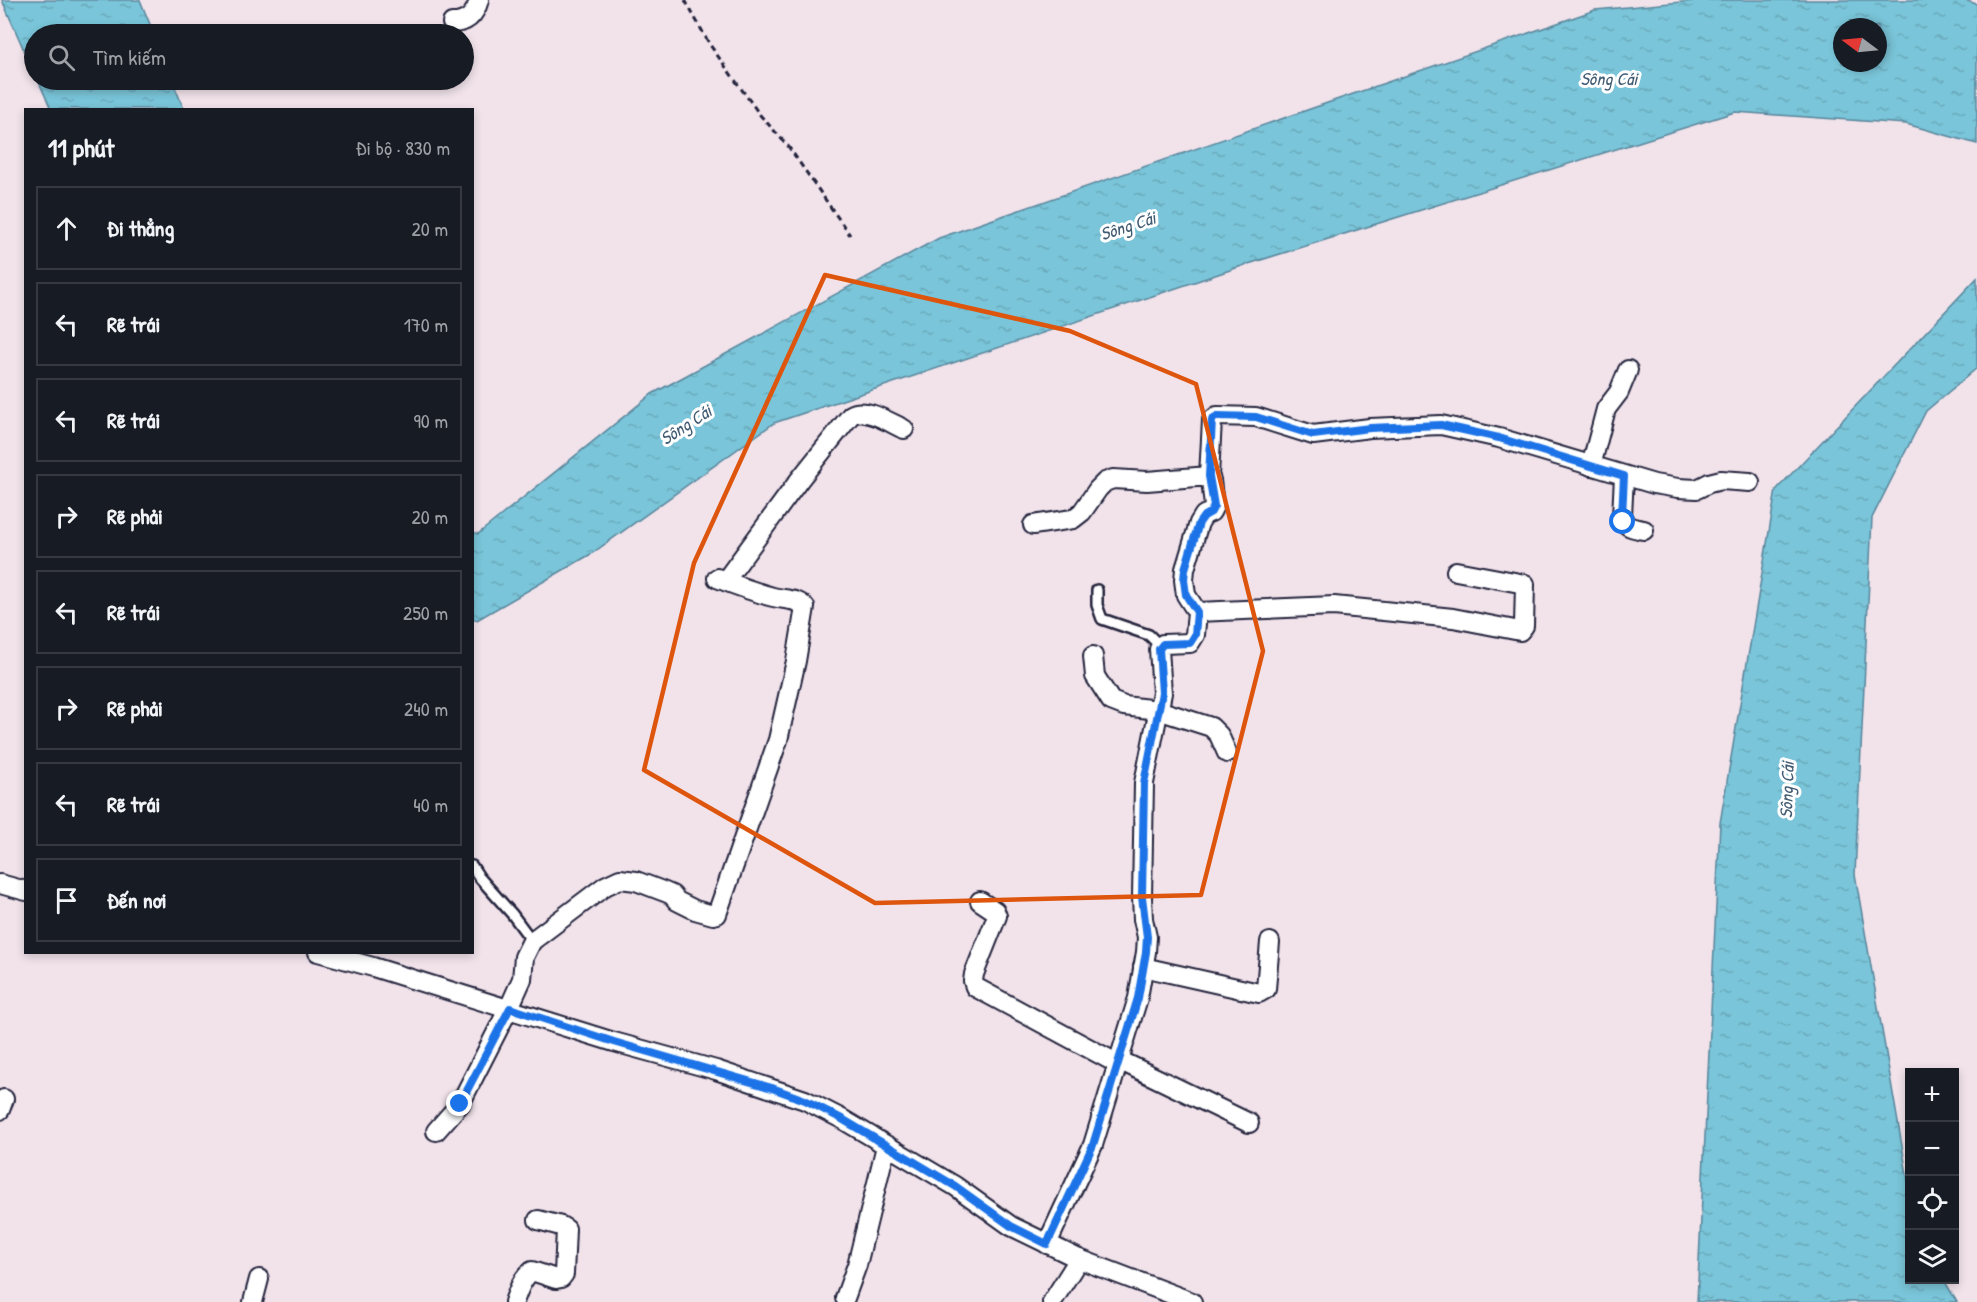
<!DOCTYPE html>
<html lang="vi">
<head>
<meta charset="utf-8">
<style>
	:root { --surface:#171b24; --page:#20242c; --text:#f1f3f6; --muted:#9ea1a6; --line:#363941 }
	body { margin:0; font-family:"Patrick Hand",sans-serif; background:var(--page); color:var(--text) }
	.controls { position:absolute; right:18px; bottom:18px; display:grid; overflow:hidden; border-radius:0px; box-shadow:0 3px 9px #0003 }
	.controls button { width:54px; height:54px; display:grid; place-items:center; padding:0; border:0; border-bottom:2px solid var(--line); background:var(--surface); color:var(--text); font:30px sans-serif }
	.compass { position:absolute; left:1833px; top:18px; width:54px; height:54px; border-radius:50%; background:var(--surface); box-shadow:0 3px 9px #0003; rotate:286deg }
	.stop { position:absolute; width:18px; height:18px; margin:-14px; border:4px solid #1a73e8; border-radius:50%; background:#fff }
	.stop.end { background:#1a73e8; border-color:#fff; box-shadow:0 2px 6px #0008 }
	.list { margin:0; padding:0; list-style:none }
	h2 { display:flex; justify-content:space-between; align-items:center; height:78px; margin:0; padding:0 24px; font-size:26px }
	h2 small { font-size:20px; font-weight:400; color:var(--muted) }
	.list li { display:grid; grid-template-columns:39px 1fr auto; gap:18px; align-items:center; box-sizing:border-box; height:84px; margin:0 12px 12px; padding:0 12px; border:2px solid var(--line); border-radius:0px }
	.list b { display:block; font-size:22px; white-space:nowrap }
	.list em { font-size:20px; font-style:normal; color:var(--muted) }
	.icon { flex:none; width:33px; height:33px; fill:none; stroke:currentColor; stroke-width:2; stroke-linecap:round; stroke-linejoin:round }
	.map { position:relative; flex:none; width:1977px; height:1302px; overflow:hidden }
	.search { position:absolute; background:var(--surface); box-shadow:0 3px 9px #0003; left:24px; top:24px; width:450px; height:66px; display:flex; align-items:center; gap:15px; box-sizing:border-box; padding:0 21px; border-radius:33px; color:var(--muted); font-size:22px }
	.panel { position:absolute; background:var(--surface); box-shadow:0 3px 9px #0003; left:24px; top:108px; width:450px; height:846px; border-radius:0px }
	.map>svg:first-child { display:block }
	.water { fill:url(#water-ripples); stroke:#57849a; stroke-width:1.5; fill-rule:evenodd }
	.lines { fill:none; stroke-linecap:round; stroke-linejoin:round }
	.lane-casing { stroke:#22223b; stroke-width:14 }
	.street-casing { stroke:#22223b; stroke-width:22 }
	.path { stroke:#22223b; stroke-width:3; stroke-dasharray:6 4.5; stroke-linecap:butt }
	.lane { stroke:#fff; stroke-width:9 }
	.street { stroke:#fff; stroke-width:18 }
	.route { stroke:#1a73e8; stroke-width:8 }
	.marked { fill:none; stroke:#de560e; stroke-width:4.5; stroke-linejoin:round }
	.labels { text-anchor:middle; stroke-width:6; stroke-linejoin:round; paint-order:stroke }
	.water-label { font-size:18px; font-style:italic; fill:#415b72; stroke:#fff }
</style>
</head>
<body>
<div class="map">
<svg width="1977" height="1302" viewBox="0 0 1977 1302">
	<defs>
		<pattern id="water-ripples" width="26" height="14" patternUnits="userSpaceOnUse" patternTransform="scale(1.5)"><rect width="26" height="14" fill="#7ac5d9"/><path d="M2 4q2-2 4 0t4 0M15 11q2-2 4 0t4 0" fill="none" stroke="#69a9bb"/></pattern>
	</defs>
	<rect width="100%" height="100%" fill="#f2e3eb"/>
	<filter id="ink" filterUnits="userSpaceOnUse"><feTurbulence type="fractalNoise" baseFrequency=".0167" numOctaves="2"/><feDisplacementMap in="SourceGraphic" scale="12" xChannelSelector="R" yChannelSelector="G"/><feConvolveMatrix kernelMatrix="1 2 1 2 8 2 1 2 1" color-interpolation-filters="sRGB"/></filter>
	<g filter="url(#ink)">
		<g class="water">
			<polygon points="2,0 140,0 154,34 34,34 34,73"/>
			<path d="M1704,0H1964L1977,4V144L1906,124L1735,112L1245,265L774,423L591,554L477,620L473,619V532L478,534L652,394L939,238L1595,10ZM1842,27H1878V63H1842Z"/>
			<polygon points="38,80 172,80 184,109 51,109"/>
			<polygon points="1977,278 1977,368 1926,411 1872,518 1855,874 1909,1186 1910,1280 1944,1280 1957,1302 1697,1302 1720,823 1776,490"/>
		</g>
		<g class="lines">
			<defs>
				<g id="lane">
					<polyline points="1097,590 1097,605 1102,619 1149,635 1160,646"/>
					<polyline points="472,866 479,877 512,914 532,941"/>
				</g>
				<g id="street">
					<path d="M452,23C467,23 475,15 479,0"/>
					<polyline points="1591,466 1606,409 1619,392 1628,370"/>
					<polyline points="1209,476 1212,420 1217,416 1256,417 1313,435 1370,428 1441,425 1499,438 1654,484 1678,488 1697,489 1709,483 1721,480 1750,482"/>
					<path d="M1624,476L1622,516C1624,528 1634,528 1644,530"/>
					<polyline points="1033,525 1073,519 1082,512 1098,489 1105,482 1113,479 1147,481 1209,476 1211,480 1214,506 1211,512 1204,515 1199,523 1185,569 1184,580 1186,595 1197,612 1195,635 1190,643 1163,644 1159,649 1162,693 1144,783 1142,897 1143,919 1147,937 1146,952 1138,998 1093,1145 1047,1244"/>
					<path d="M725,581L800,479L851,415C865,406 890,423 904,429"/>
					<polyline points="1197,612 1334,606 1453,618 1520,631 1524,626 1525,584 1456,571"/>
					<polyline points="1093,656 1095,676 1111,701 1124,706 1158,710 1211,727 1219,735 1227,753"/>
					<polyline points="0,884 26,891"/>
					<polyline points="980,901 995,911 997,916 974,974 973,981 975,987 1118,1064"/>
					<polyline points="318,952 373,967 614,1042 716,1070 805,1100 842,1119 955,1186 1011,1226 1079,1259 1192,1302"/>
					<polyline points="1143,967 1259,993 1266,989 1270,942"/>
					<polyline points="1119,1060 1249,1123"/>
					<polyline points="0,1110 4,1099"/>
					<path d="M436,1131L460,1104L509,1008L522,979L524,957L532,941L605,886L620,879L636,881L665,892L672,895L677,901L695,910L713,915L717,914L778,740L796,661L805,607C796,598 784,600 773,597C754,592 735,585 717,578"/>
					<polyline points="845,1298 857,1265 886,1146"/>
					<polyline points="253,1302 259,1279"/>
					<path d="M514,1302C518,1291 522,1278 532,1271L556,1279L561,1278L564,1274L566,1229L561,1226L538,1220"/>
					<polyline points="1052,1302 1079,1259"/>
				</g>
			</defs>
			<use href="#lane" class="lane-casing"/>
			<use href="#street" class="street-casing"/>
			<polyline class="path" points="685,0 710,45 760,115 788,146 850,235"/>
			<use href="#lane" class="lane"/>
			<use href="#street" class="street"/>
		</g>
	</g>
	<g class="lines" filter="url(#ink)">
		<polyline class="route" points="460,1104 510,1008 614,1042 772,1088 805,1100 842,1119 955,1186 1011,1226 1047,1244 1093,1145 1138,998 1146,952 1147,937 1142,897 1144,783 1162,693 1159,649 1163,644 1190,643 1195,635 1197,612 1186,595 1184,580 1185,569 1199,523 1204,516 1211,512 1214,506 1209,476 1212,420 1217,416 1256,417 1313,435 1370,428 1441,425 1499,438 1624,476 1622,516 1623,522"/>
	</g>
	<path class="marked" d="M825,275L1070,331L1196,384L1263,651L1201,895L875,903L644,770L694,563Z"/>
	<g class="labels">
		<g class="water-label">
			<text x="1609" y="85">Sông Cái</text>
			<text transform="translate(1128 226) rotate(-18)" y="6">Sông Cái</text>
			<text transform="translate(686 425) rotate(-33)" y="6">Sông Cái</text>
			<text transform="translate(1787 790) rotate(-88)" y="6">Sông Cái</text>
		</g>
	</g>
</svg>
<div class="controls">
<button>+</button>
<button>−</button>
<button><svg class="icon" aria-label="locate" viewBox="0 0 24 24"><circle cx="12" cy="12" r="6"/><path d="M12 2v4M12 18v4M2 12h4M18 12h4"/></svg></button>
<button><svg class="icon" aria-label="layers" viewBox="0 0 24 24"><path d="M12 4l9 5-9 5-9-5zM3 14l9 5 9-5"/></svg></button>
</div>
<svg class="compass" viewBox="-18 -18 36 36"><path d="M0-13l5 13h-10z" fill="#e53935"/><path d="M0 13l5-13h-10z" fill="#9ea1a6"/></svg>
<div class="stop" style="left:1623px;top:522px"></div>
<div class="stop end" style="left:460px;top:1104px"></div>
<div class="search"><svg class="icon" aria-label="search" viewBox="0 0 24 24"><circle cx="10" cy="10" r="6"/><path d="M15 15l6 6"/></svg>Tìm kiếm</div>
<section class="panel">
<h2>11 phút<small>Đi bộ · 830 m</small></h2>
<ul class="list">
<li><svg class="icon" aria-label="ahead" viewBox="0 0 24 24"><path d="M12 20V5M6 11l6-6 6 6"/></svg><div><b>Đi thẳng</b></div><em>20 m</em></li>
<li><svg class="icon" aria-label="left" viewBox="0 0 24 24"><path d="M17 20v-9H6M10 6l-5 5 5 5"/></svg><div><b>Rẽ trái</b></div><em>170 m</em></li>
<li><svg class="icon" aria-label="left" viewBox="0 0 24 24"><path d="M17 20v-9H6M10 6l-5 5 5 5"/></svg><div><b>Rẽ trái</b></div><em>90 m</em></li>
<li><svg class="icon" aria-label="right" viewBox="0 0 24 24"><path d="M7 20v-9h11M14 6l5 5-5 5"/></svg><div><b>Rẽ phải</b></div><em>20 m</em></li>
<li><svg class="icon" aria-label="left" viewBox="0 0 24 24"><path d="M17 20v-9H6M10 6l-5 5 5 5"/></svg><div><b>Rẽ trái</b></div><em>250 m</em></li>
<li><svg class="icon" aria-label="right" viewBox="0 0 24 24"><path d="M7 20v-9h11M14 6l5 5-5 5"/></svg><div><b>Rẽ phải</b></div><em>240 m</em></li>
<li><svg class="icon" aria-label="left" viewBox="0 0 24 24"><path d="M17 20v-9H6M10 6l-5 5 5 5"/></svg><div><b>Rẽ trái</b></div><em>40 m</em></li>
<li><svg class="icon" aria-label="arrive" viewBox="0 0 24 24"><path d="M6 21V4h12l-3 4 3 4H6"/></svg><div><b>Đến nơi</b></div></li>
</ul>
</section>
</div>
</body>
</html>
